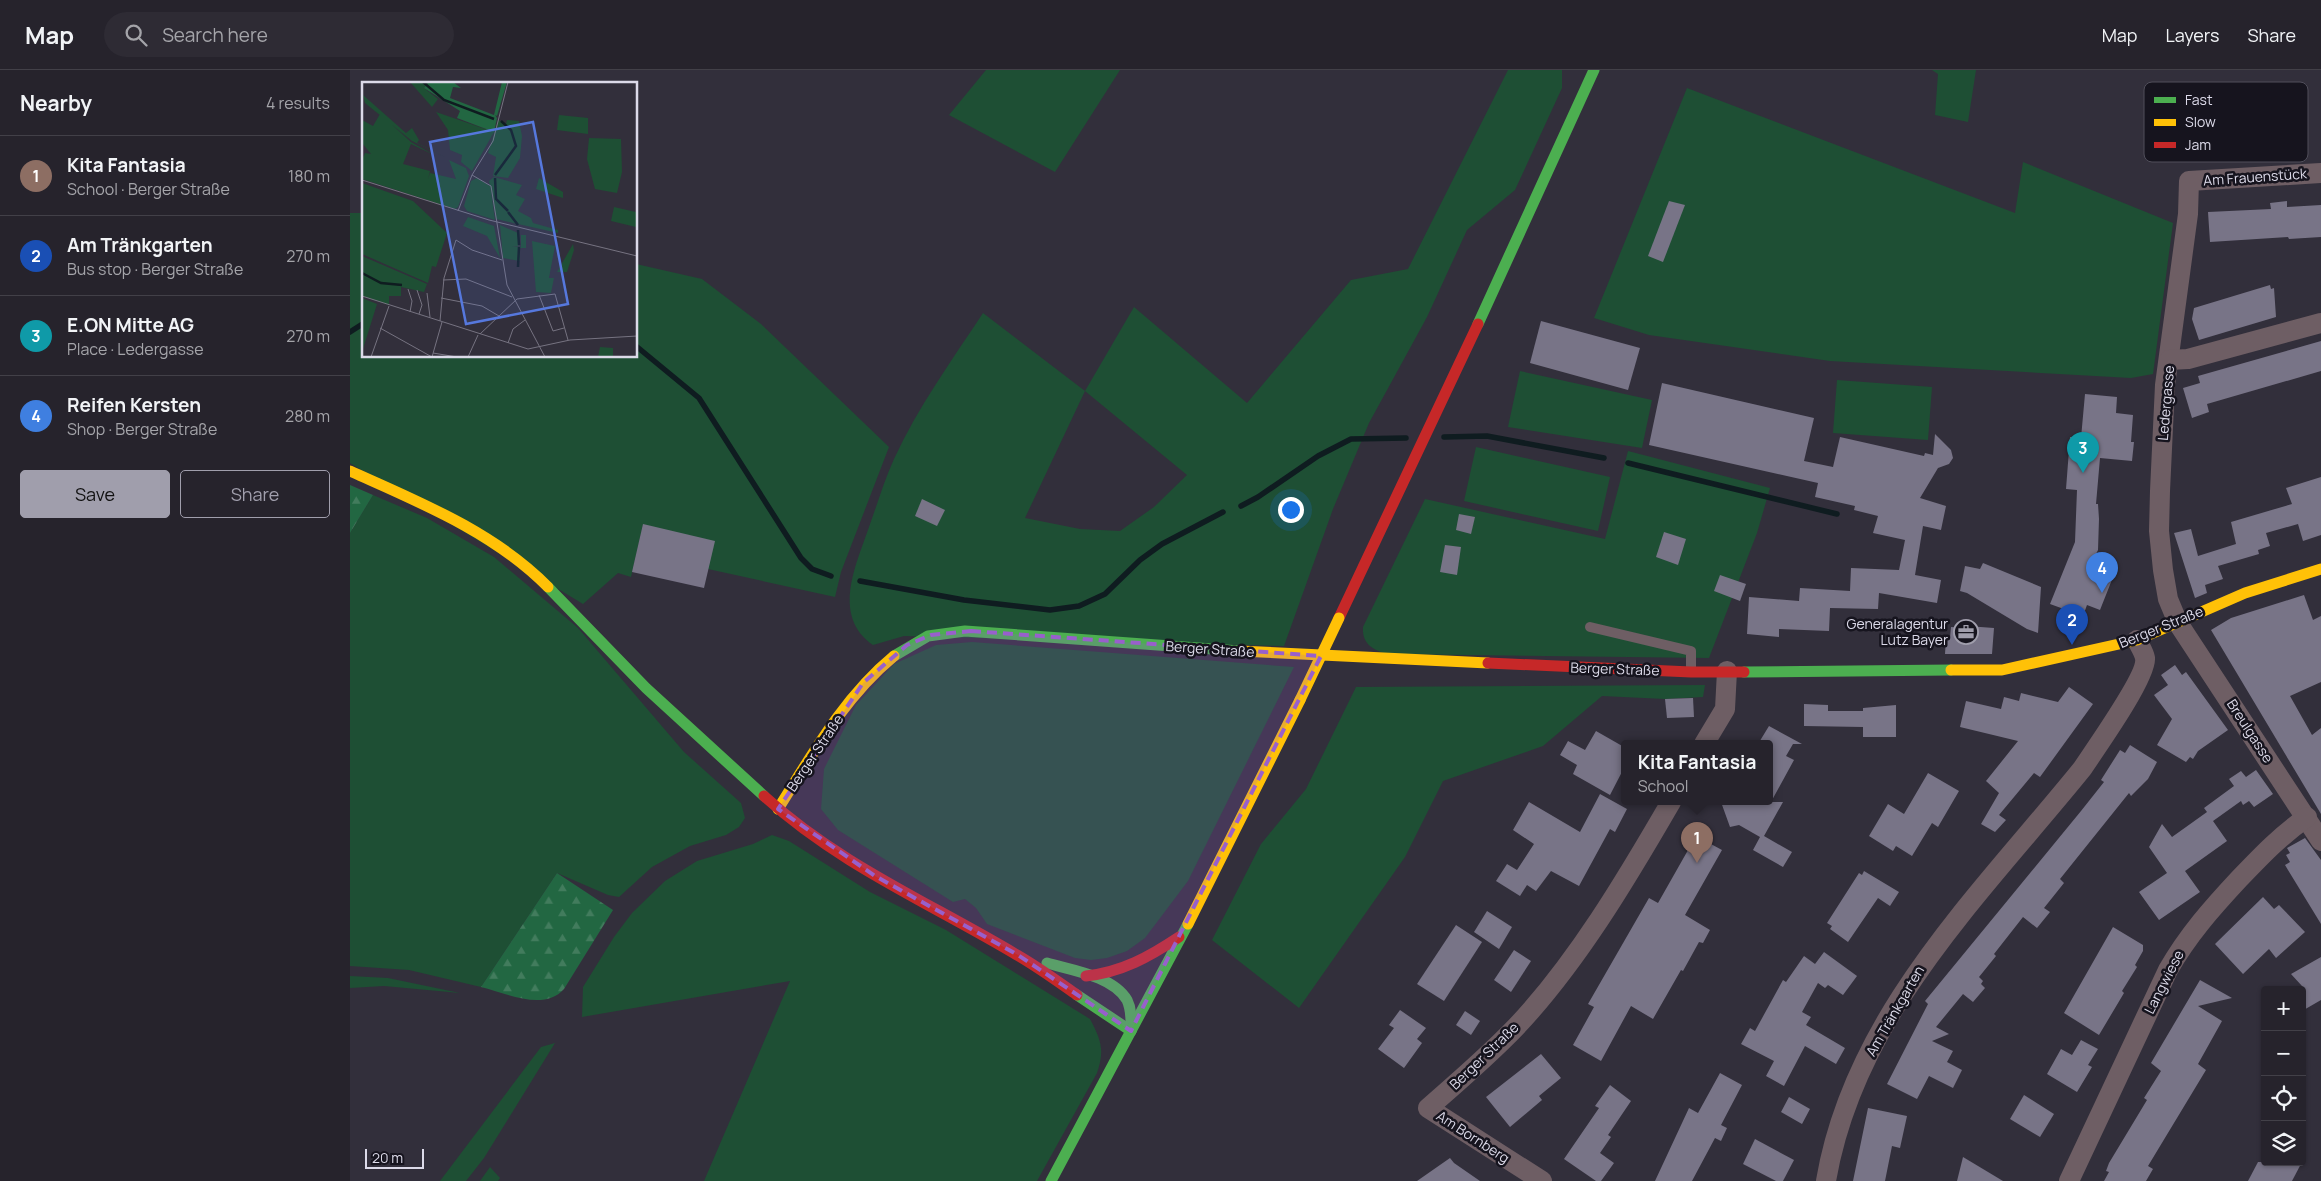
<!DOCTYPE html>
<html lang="en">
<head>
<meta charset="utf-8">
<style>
	:root { --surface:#26232c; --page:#2e2b34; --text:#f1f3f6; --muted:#a4a4a9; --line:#424048; --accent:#a09eac }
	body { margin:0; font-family:Manrope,sans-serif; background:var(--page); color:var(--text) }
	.controls { position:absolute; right:15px; bottom:15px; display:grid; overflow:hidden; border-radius:5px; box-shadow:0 1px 4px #0004 }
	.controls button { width:45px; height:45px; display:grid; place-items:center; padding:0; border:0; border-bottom:1px solid var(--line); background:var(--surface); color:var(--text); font:25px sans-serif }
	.scale { position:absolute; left:15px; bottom:12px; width:59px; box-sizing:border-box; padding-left:5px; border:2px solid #dcdae9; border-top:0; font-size:14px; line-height:18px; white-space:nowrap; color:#dcdae9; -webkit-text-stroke:4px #16141e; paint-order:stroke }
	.you { position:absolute; left:940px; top:439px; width:18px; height:18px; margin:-12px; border:4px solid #fff; border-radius:50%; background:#1a73e8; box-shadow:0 0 0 8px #1a73e833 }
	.badge { display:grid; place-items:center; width:32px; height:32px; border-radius:50%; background:var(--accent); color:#fff; font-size:16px; font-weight:700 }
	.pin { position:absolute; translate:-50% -41px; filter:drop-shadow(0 1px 2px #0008) }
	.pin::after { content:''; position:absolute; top:26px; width:18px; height:15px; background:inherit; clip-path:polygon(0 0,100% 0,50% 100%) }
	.popup { position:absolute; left:1271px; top:670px; width:152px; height:65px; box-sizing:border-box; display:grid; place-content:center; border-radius:5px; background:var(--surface); filter:drop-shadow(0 1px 4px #0005); font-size:16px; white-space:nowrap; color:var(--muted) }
	.popup b { font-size:19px; color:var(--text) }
	.popup::after { content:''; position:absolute; left:50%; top:100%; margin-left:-10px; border:10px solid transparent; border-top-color:var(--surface) }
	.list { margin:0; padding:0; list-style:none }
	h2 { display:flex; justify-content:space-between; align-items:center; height:65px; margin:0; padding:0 20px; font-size:21px }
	h2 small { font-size:16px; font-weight:400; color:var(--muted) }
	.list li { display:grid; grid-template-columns:32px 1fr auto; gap:15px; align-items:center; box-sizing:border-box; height:80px; padding:0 20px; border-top:1px solid var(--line) }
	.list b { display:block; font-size:19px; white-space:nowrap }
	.list p { margin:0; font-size:16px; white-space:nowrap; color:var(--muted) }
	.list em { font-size:16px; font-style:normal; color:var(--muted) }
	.actions { display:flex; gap:10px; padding:15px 20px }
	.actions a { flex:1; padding:11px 0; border:1px solid var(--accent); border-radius:5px; text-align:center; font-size:18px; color:var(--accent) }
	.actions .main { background:var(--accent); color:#111 }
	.icon { flex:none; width:28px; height:28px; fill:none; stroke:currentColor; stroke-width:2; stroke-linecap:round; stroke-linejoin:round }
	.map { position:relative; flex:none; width:1971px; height:1111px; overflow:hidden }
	header { display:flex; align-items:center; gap:30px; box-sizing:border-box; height:70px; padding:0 25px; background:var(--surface); border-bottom:1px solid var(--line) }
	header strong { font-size:24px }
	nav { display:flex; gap:28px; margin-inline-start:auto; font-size:18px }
	.search { width:350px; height:45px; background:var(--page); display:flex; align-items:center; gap:12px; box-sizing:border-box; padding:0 18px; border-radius:28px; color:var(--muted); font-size:19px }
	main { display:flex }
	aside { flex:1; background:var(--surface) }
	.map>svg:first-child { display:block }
	.green { fill:#1e4f34; fill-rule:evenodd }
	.forest { fill:url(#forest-firs) }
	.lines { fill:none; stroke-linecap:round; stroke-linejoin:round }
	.stream { stroke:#0f1c20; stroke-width:5.5 }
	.building { fill:#787487 }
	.lane { stroke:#6e5e64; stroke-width:10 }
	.street { stroke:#6e5e64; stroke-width:20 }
	.fast { stroke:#4caf50; stroke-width:11 }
	.slow { stroke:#ffc107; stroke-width:11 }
	.jam { stroke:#c62828; stroke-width:11 }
	.slow-bridge { stroke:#ffc107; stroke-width:11 }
	.marked { fill:#9860cc; fill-opacity:0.2; stroke:#9860cc; stroke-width:4; stroke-dasharray:10 6; stroke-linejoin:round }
	.labels { text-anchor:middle; stroke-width:5; stroke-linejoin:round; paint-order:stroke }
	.street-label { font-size:14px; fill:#dcdae9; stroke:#16141e }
	.poi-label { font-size:14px; fill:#dcdae9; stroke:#16141e; text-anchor:end }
	.inset-river { fill:none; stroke:#0f1c20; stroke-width:2.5 }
	.inset-road { fill:none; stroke:#767381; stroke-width:1 }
	.view { fill:#5678dd; fill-opacity:0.15; stroke:#5678dd; stroke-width:2.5 }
	.inset-edge { fill:none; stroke:#dcdae9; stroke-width:2.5 }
	.key { fill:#16141e; stroke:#514f5b; stroke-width:1 }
	.key-label { font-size:14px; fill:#dcdae9 }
</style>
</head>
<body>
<header>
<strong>Map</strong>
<div class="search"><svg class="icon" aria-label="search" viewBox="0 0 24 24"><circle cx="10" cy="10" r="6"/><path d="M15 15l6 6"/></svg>Search here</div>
<nav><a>Map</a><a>Layers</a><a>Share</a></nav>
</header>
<main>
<aside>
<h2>Nearby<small>4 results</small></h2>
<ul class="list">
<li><span class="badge" style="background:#8d6e63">1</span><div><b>Kita Fantasia</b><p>School · Berger Straße</p></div><em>180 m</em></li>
<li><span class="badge" style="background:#1a4fb4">2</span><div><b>Am Tränkgarten</b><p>Bus stop · Berger Straße</p></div><em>270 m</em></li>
<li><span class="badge" style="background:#0f9aa8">3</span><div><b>E.ON Mitte AG</b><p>Place · Ledergasse</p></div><em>270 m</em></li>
<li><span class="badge" style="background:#3f7fe0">4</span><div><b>Reifen Kersten</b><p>Shop · Berger Straße</p></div><em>280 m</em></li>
</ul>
<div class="actions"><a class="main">Save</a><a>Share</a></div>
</aside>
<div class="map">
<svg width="1971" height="1111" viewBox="0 0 1971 1111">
	<defs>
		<pattern id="forest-firs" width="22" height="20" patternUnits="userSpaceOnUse" patternTransform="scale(1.25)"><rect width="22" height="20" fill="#226742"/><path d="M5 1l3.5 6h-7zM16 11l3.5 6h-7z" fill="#427c5d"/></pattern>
	</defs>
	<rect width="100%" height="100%" fill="#322f3b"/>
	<g class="green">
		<polygon points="636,0 770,0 705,102 599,45"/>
		<path d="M1158,0H1212V18L1165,120L1117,160L1077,247L1019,353L983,439L934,576L554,566L523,575C481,546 506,495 519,457C527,435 534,411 544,389C568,337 602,290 633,243L735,321L784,237L897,333L1001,210L1058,199ZM735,321L837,405L804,437L770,461L730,459L675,448Z"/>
		<polygon points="1582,0 1626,0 1618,52 1585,45 1588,4"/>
		<polygon points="1337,18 1665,143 1673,92 1823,153 1803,304 1781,308 1480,291 1299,265 1244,248"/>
		<polygon points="0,143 14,143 14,286 286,286 286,194 352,209 411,254 539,377 491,502 485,527 358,499 293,455 281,507 268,503 233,534 0,393"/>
		<polygon points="1170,301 1302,330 1292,378 1158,357"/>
		<polygon points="1487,310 1582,317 1578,370 1483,363"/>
		<polygon points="1126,377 1260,407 1248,461 1114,431"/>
		<path d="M1278,381L1420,418L1407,463L1359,588L1036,584C1021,579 1012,573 1013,557L1075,429L1255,469Z"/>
		<polygon points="23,425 77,448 144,487 228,558 334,682 391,733 395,748 389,757 376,765 340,776 302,797 269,827 258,825 207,803 131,917 59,900 0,896 0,463"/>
		<polygon points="622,572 944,597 838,811 795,868 777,881 757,888 741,890 725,888 637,854 626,838 615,829 603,832 488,760 471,739 474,699 506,635 544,594 586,575"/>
		<polygon points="1355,615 1353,627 1315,629 1252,626 1193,676 1093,711 1055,787 949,938 862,870 911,774 956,719 1006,617"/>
		<path d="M422,765L439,771L520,822L596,860L740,949C751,970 755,980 747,1003L687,1111H354L440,911L232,947L233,917L264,867L282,843L315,811L347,791L403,774Z"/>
		<polygon points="0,906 38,908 110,923 34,916 0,918"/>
		<polygon points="205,973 134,1088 116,1111 90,1111 191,977"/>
		<polygon points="140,1097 150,1108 148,1111 130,1111"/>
	</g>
	<g class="forest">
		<polygon points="0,415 23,425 0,463"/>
		<path d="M207,803L263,840L214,919C194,942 156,923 131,917Z"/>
	</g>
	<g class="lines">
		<g class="stream">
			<polyline points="0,262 14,253"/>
			<polyline points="286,276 349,328 451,488 462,499 481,506"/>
			<polyline points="1094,367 1137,366 1254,388"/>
			<polyline points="1278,393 1487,444"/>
			<polyline points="891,436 908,427 968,386 1001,369 1056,368"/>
			<polyline points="510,511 614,530 700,540 729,536 755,524 790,490 812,474 873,442"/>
		</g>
	</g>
	<g class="building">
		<polygon points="1319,131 1335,135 1313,192 1298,186"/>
		<polygon points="1937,131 1937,137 1971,135 1971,167 1939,169 1938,167 1860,172 1858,142 1921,139 1920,133"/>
		<polygon points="1920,215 1921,219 1924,218 1926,247 1849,270 1842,249 1844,238"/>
		<polygon points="1191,251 1290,278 1278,320 1180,293"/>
		<polygon points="1971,271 1971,301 1857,334 1859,342 1842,348 1833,318 1850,313 1848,306"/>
		<polygon points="1312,313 1464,348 1454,391 1483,397 1490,367 1574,386 1575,383 1583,385 1585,364 1601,380 1603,388 1599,394 1588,398 1570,428 1596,436 1591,460 1573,456 1565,505 1591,510 1587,533 1529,523 1528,539 1480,538 1479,561 1429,559 1429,567 1397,564 1399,527 1449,531 1450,518 1500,521 1501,498 1549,500 1555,470 1523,463 1528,446 1504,440 1505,436 1465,427 1468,413 1299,375"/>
		<polygon points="1735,324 1767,327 1766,343 1783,345 1781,372 1784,372 1782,391 1750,388 1746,434 1748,434 1749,449 1748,480 1744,488 1767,497 1750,540 1737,535 1733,546 1700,534 1725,472 1727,420 1716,419 1720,367 1731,368"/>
		<polygon points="1971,407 1971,465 1953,471 1948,454 1916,463 1920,476 1908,480 1909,484 1868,496 1873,509 1855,515 1857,523 1845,528 1824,463 1841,459 1848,486 1886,474 1881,452 1942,434 1936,418"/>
		<polygon points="572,429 595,440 587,456 565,446"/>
		<polygon points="1109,444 1125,447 1121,464 1106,460"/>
		<polygon points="293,454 365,471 354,518 282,502"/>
		<polygon points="1314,462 1336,469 1328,495 1306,487"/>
		<polygon points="1095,475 1111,477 1107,505 1090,502"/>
		<polygon points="1633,493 1691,517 1688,563 1677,559 1617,523 1610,521 1615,496 1630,499"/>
		<polygon points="1370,505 1396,514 1390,531 1364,521"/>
		<polygon points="1954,525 1963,550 1971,546 1971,612 1940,626 1962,665 1971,658 1971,744 1861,560 1881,548"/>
		<polygon points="1617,556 1644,558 1642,584 1595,584 1596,568 1600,568 1601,557 1617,558"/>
		<polygon points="1825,595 1832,605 1836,602 1878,660 1848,681 1843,689 1840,687 1836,692 1807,675 1822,649 1804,625 1818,615 1811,605"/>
		<polygon points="1719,617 1743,634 1690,707 1684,703 1649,745 1656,750 1645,762 1631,754 1649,723 1636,711 1668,671 1610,657 1616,631 1651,639 1654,627 1669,631 1671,623 1708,632"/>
		<polygon points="1343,628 1344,647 1317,648 1315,629"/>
		<polygon points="1454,634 1478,635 1478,641 1513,641 1513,638 1546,635 1546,667 1513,667 1513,657 1454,656"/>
		<polygon points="1419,656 1452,674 1443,674 1436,686 1444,690 1421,732 1433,732 1414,766 1442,782 1433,797 1403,780 1410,767 1389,755 1380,757 1371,732 1420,732 1420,674 1408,674"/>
		<polygon points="1246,661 1274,677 1274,698 1260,725 1223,704 1227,695 1210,685 1218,671 1235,680"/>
		<polygon points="1780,675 1807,692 1798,709 1781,726 1779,723 1710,809 1714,813 1694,838 1700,842 1687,858 1673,847 1644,884 1646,886 1629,907 1633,911 1631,914 1635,918 1623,932 1613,924 1586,957 1599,964 1582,971 1603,981 1597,992 1612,1000 1603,1018 1579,1006 1567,1029 1537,1014 1578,934 1575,931 1731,741 1754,712 1751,710 1770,680 1775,683"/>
		<polygon points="1906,700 1923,724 1904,737 1899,731 1893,735 1891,731 1863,751 1877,771 1835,801 1850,822 1809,850 1789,822 1817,803 1799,777 1812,754 1822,767 1857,742 1854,738 1884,716 1879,709 1891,701 1896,707"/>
		<polygon points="1578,703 1609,721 1588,757 1582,753 1562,786 1546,776 1543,781 1519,766 1538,734 1554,744"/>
		<polygon points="1250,724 1277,739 1265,762 1260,759 1229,816 1201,801 1186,821 1177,815 1170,826 1146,811 1157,794 1167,800 1184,774 1163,760 1179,732 1230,762"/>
		<polygon points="1346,766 1372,780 1335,845 1360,860 1353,873 1349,872 1333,901 1331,900 1303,949 1281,936 1251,991 1223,975 1244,937 1238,934 1299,828 1308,833"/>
		<polygon points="1955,768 1971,790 1971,854 1935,795 1940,792 1936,785 1940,783 1937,778"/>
		<polygon points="1514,801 1549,822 1540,836 1528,828 1498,872 1480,859 1482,856 1477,853 1509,803 1512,805"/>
		<polygon points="1913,827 1924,839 1929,835 1955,862 1926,888 1919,879 1893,904 1865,874"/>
		<polygon points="1137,841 1162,857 1149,879 1124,862"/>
		<polygon points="1106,855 1132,872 1094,931 1067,914"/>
		<polygon points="1763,857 1793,875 1793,881 1785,895 1787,897 1772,921 1774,923 1749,965 1714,943"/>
		<polygon points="1164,880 1181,891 1161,922 1144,910"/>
		<polygon points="1474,882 1507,906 1493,925 1478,915 1475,918 1468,913 1452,942 1461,947 1456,955 1495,978 1486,994 1455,976 1434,1016 1416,1006 1424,991 1391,974 1400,958 1405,961 1433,910 1436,912 1454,886 1465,894"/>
		<polygon points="1971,887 1971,930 1952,941 1952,916 1941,904"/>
		<polygon points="1850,910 1882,928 1848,936 1872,951 1848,994 1856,1000 1798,1096 1803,1099 1796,1111 1754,1111 1759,1102 1756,1101 1759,1093 1797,1030 1794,1028 1811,1001 1801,993"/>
		<polygon points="1050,940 1076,958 1067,969 1072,973 1054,998 1028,979 1044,958 1039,955"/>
		<polygon points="1115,941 1130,951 1121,965 1106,955"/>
		<polygon points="1731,970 1748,979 1738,995 1742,997 1727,1022 1697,1004 1711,979 1722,985"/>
		<polygon points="1191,984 1211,1008 1189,1026 1192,1030 1160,1057 1136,1027"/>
		<polygon points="1370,1003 1392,1015 1371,1055 1377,1058 1371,1071 1365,1068 1342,1111 1305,1111 1339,1038 1348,1043"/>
		<polygon points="1260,1015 1281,1031 1258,1065 1261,1067 1250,1083 1264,1093 1251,1111 1246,1111 1214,1089 1249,1038 1245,1036"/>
		<polygon points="1674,1025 1704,1044 1690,1067 1660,1049"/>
		<polygon points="1439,1027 1460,1039 1452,1054 1431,1042"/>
		<polygon points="1518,1038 1557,1046 1550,1078 1542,1076 1535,1111 1503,1111"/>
		<polygon points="1405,1069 1444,1090 1433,1111 1426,1111 1393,1094"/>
		<polygon points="1613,1087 1653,1111 1607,1111"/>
		<polygon points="1100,1088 1104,1093 1130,1111 1067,1111"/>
		<polygon points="1908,1092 1952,1092 1942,1111 1898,1111"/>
	</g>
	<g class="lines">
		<polyline class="lane" points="1240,557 1341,581 1341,601"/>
		<g class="street">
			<polyline points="1971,103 1839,111 1838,144 1815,315 1810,421 1809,461 1813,500 1818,529 1828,553 1971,771"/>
			<polyline points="1819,290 1838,289 1971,253"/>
			<polyline points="1354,674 1375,639 1377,601"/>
			<path d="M1192,1111L1078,1038C1108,1012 1138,986 1165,958C1226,894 1277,808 1321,732"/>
			<path d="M1476,1111C1504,945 1630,825 1732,699C1744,681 1798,605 1795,588C1794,582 1789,575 1787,570"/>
			<path d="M1719,1111L1818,900C1838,865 1862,838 1889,809C1912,785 1930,766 1957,747"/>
		</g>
		<g class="fast">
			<polyline points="1128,254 1244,0"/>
			<polyline points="198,517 296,618 414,726"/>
			<polyline points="544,586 578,566 615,561 890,581"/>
			<polyline points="1394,602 1601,600"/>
			<path d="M697,893C721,900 763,906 777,930C782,940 781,951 781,961"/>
			<polyline points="727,925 781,961"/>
			<polyline points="701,1111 838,854"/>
		</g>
		<g class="slow">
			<path d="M0,401C69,432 144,462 198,517"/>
			<polyline points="890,581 1138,593"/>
			<polyline points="1601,600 1652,600 1787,570 1895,523 1971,499"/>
			<path d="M428,739C462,685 494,627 544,586"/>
			<polyline points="838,854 950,630"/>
		</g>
		<g class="jam">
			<polyline points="989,548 1128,254"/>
			<polyline points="1138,593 1341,602 1394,602"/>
			<path d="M414,726C488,794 582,834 667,885C688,897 707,911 727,925"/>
			<path d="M736,906C772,902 799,887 829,867"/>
		</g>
		<polyline class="slow-bridge" points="950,630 989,548"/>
	</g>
	<path class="marked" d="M621,561L971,586L781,961L668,885L525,806L428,739L513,613L557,575L581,565Z"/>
	<defs>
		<symbol id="office-ring" viewBox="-11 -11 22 22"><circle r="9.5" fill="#16141e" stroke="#a09eac" stroke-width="1.5"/><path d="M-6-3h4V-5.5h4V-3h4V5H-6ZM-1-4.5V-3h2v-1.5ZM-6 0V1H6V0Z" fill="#a09eac"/></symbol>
	</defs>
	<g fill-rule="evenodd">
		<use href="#office-ring" x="1602" y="548" width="28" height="28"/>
	</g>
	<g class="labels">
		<g class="street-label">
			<text transform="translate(1905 107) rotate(-4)" y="5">Am Frauenstück</text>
			<text transform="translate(1816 333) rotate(-85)" y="5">Ledergasse</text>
			<text transform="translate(1811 557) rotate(-22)" y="5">Berger Straße</text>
			<text transform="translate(860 579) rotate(4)" y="5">Berger Straße</text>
			<text transform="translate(1265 599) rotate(2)" y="5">Berger Straße</text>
			<text transform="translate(1900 661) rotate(57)" y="5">Breulgasse</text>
			<text transform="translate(465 683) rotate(-56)" y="5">Berger Straße</text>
			<text transform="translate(1814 912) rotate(-63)" y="5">Langwiese</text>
			<text transform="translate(1545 941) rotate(-60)" y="5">Am Tränkgarten</text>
			<text transform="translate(1134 986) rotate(-44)" y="5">Berger Straße</text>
			<text transform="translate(1123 1067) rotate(33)" y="5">Am Bornberg</text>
		</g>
		<g class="poi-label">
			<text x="1598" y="559">Generalagentur<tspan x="1598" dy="16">Lutz Bayer</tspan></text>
		</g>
	</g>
	<g transform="translate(12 12)">
		<rect width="275" height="275" fill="#322f3b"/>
		<path d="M48,0H67L62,6L76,17L70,25ZM1,13L44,51L50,46L57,58L55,61L85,76L50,59L3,21ZM74,30L132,50L110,89L99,80L100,73L88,68L86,48ZM18,32L49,60L72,73L49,62L41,82L68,89L66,97L68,91L94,97L87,78L104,86L107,94L96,125L93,127L0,97V78L3,71L9,72L0,61V38L11,44ZM197,33L226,36V52L195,48ZM136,38L144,42L145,38L157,39L160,54L158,76L146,96L131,94L134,75L126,71ZM227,56L259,57L260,90L255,111L233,107L225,77ZM132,95L160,103L154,113L163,117L156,129L169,136L171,141L196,148V151L134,137L127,99ZM115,96L128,104L133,138L105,129L102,124L109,99ZM177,96L201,110V116L174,107ZM0,101L51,119L85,151L74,185L70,184L66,201L0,172ZM252,125L274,130V145L249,139ZM106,135L132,144L138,176L125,154L101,144ZM138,143L156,151V164H150L159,165V153H164V166H158V179L141,176ZM170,159L193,164L187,196H192L189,211L174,210ZM211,162L212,168L205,190H195ZM0,174L65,202L62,210L39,205V214H27V223L0,214ZM0,216L15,222L0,270ZM238,265L251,266V275H236Z" fill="#1e4f34"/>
		<path d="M67,0H91L99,6L91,5L88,16L132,33L140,0H145L135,34L133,33L135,36L132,50L95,36L98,29L62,6Z" fill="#226742"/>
		<path class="inset-river" d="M61,0L82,18L132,37M133,93L154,64L149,48L139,39M133,96L134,117L146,129M146,130L156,143M156,148L157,163M156,185L157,165M0,191L19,201L40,203"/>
		<path class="inset-road" d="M110,93L129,104L145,203L183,275M0,98L127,138L275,174M96,129L110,93L131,59L146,0M81,198L104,197L150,215M46,207L50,219L48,230M55,208L60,223L57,232M65,211L68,235M177,213L191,249L202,246M0,214L166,267L208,258L275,254M79,216L120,224L137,234M78,239L82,196L94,158L110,168L140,178M18,246L70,275M118,252L155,217L193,212L206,258M146,261L151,247L163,238M71,271L95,275M9,275L27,224M70,275L80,240M106,275L116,253"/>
		<path class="view" d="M171,40L206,222L104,242L68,60Z"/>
		<rect width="275" height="275" class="inset-edge"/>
	</g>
	<rect x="1794" y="12" width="164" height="80" rx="8" class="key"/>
	<rect x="1804" y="27" width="22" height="6" fill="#4caf50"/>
	<rect x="1804" y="49" width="22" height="7" fill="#ffc107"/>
	<rect x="1804" y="72" width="22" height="6" fill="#c62828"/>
	<g class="key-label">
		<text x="1835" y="35">Fast</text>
		<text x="1835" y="57">Slow</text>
		<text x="1835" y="80">Jam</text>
	</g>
</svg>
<div class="controls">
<button>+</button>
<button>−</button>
<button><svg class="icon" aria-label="locate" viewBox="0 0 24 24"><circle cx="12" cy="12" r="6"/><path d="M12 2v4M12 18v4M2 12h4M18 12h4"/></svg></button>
<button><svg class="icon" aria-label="layers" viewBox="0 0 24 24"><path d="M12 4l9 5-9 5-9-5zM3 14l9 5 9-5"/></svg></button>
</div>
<div class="scale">20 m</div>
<div class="you"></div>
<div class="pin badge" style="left:1347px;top:793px;background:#8d6e63">1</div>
<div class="popup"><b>Kita Fantasia</b>School</div>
<div class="pin badge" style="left:1722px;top:575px;background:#1a4fb4">2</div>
<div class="pin badge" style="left:1733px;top:403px;background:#0f9aa8">3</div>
<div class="pin badge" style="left:1752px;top:523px;background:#3f7fe0">4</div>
</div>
</main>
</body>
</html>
